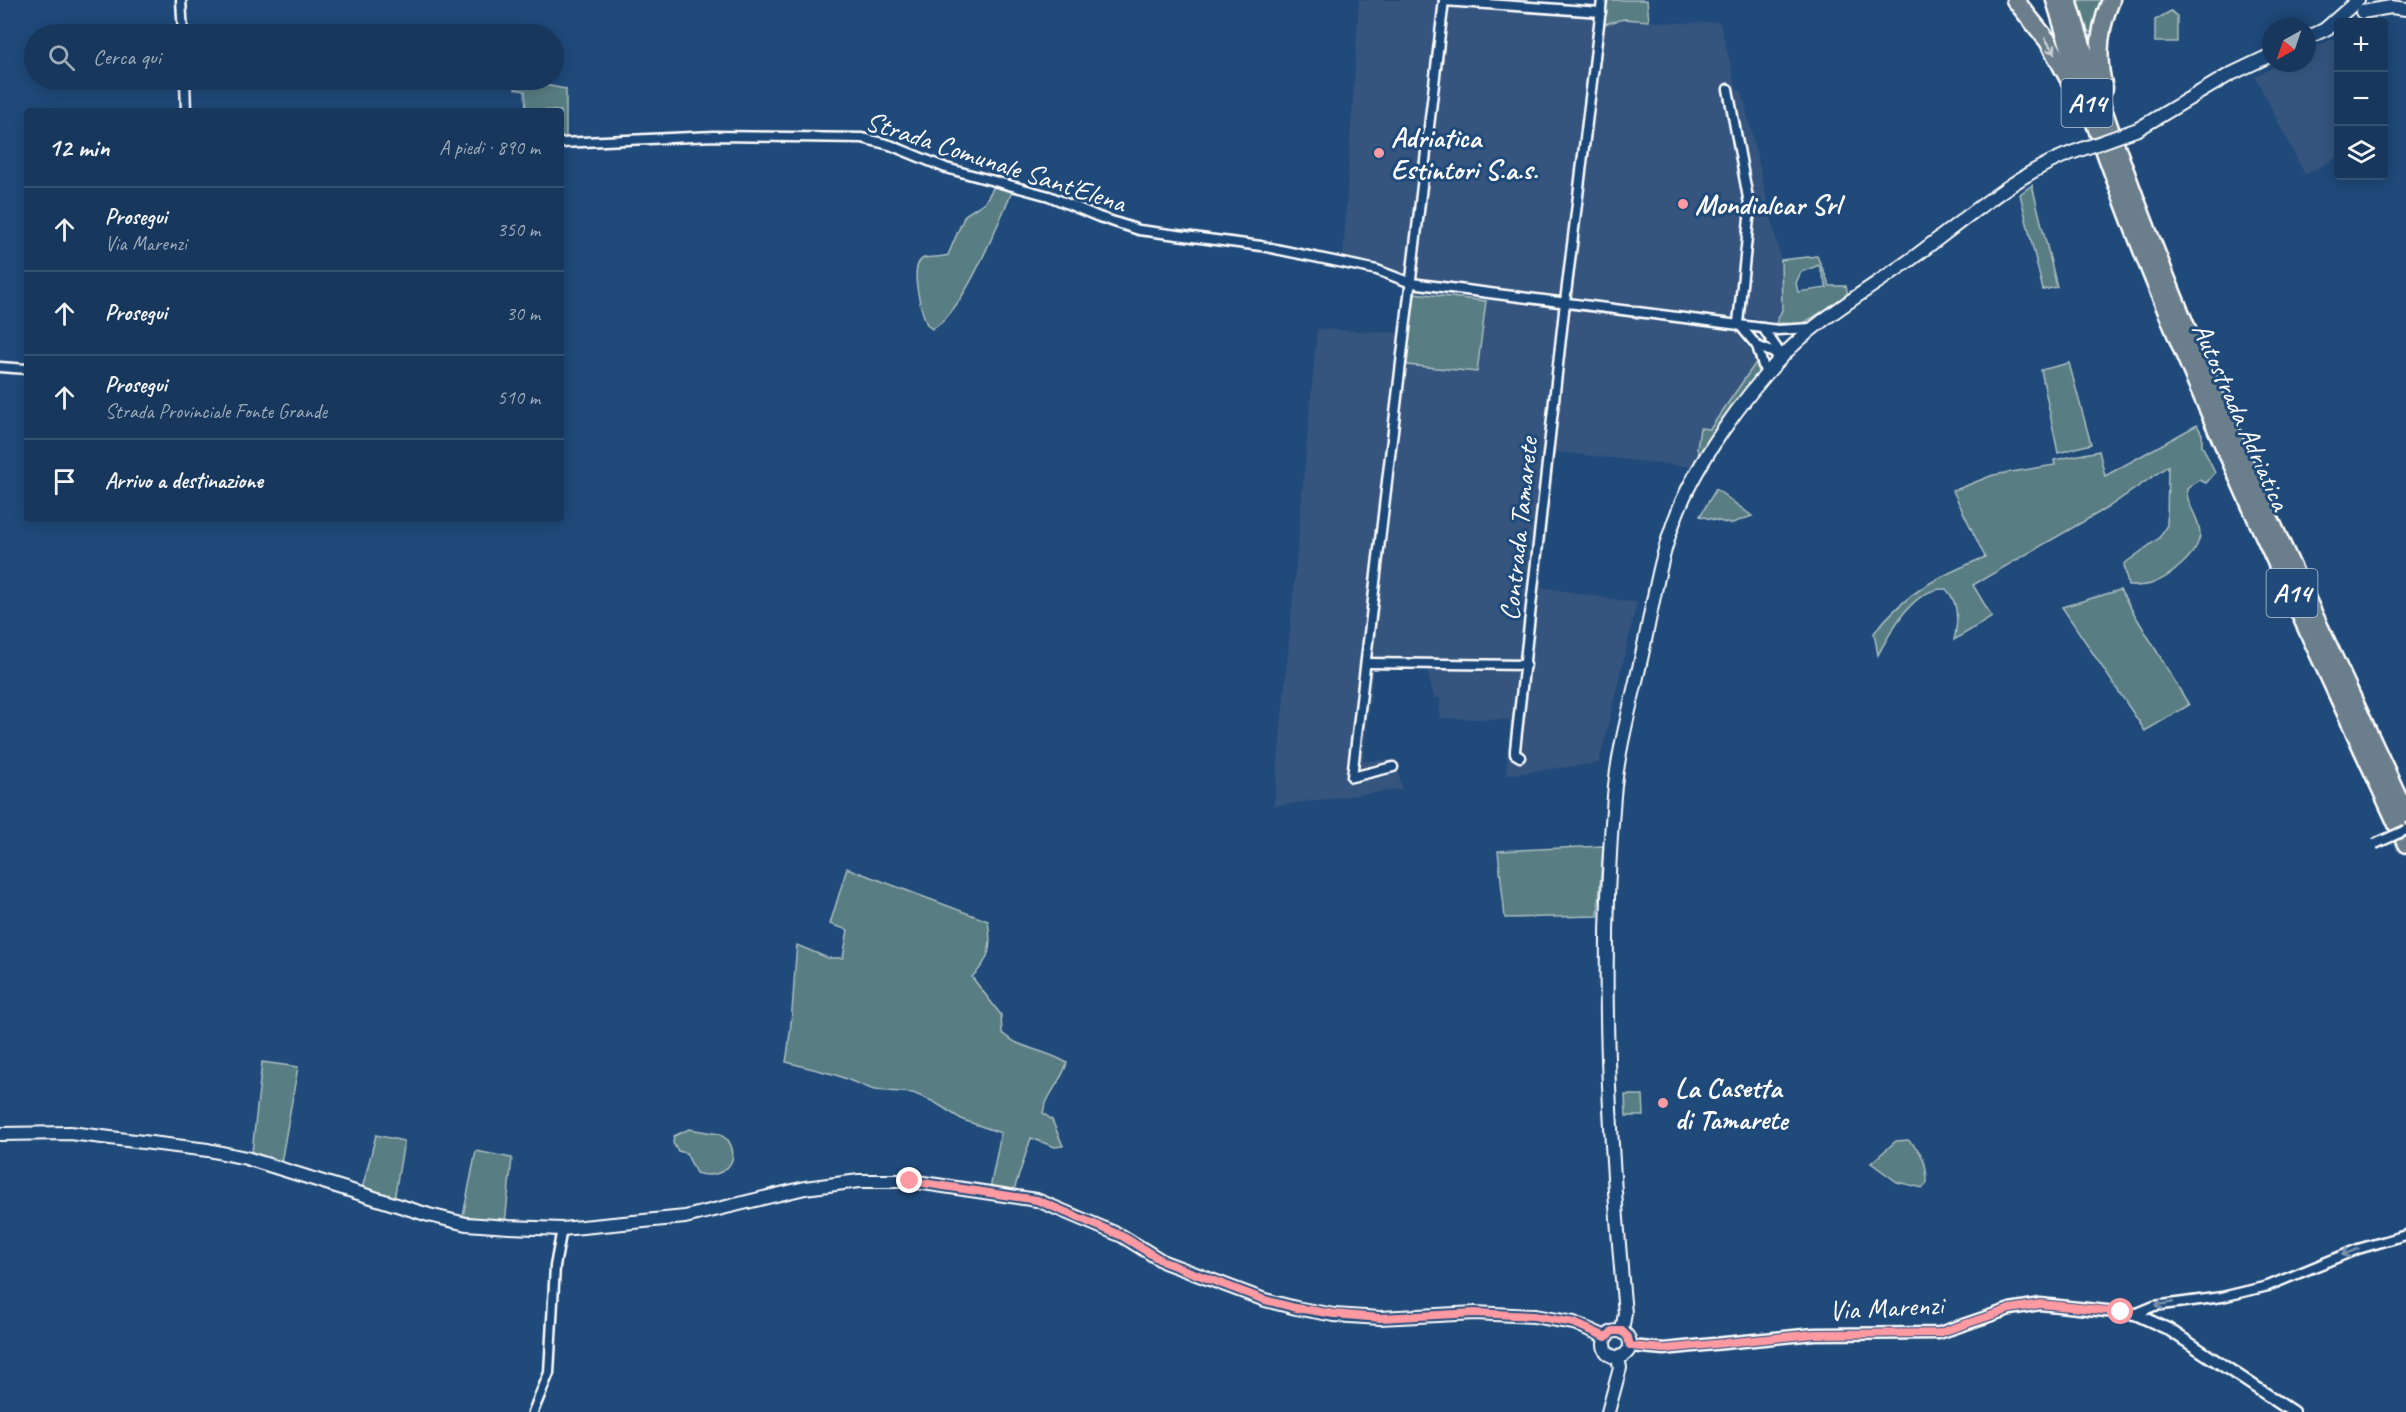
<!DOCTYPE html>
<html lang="it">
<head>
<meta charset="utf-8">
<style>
	:root { --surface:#17385c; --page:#244365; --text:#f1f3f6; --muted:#9eacbb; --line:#365272 }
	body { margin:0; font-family:Caveat,sans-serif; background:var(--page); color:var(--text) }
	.controls { position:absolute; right:18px; top:18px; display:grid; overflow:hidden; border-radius:6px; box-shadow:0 3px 15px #0003 }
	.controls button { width:54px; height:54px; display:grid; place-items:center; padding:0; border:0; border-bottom:2px solid var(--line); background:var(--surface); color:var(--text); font:30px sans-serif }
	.compass { position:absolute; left:2262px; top:18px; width:54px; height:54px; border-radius:50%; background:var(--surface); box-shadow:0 3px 15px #0003; rotate:220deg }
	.stop { position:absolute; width:18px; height:18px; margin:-14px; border:4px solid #ff9aa2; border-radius:50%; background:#fff }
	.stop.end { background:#ff9aa2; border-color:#fff; box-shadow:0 2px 6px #0008 }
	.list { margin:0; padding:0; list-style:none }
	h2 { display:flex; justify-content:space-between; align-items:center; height:78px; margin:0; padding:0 24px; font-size:26px }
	h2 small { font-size:20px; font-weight:400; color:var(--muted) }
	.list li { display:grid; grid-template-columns:39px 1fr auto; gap:18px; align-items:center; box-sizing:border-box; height:84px; padding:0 24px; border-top:2px solid var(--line) }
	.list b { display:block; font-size:22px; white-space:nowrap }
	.list p { margin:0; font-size:20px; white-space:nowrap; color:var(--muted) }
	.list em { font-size:20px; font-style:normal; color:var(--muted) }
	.icon { flex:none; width:33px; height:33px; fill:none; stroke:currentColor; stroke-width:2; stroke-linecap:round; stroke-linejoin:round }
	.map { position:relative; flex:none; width:2406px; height:1412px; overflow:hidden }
	.search { position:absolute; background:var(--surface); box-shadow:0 3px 15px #0003; left:24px; top:24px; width:540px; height:66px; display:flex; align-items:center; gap:15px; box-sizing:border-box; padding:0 21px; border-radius:33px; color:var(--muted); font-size:22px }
	.panel { position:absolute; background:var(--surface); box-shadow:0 3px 15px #0003; left:24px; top:108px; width:540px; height:414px; border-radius:6px }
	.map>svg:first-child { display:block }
	.built { fill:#34547e }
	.green { fill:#587e83; stroke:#acbec1; stroke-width:1.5; fill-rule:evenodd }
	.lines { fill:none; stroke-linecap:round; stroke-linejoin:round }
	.minor-casing { stroke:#fff; stroke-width:13 }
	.tertiary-casing { stroke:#fff; stroke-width:15 }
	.secondary-casing { stroke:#fff; stroke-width:16 }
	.motorway-casing { stroke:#fff; stroke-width:21 }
	.minor { stroke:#1f4a7a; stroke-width:8 }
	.tertiary { stroke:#1f4a7a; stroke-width:10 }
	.secondary { stroke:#1f4a7a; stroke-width:12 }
	.motorway { stroke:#6b7e8b; stroke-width:16 }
	.minor-bridge-casing { stroke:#fff; stroke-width:13; stroke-linecap:butt }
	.secondary-bridge-casing { stroke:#fff; stroke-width:16; stroke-linecap:butt }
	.minor-bridge { stroke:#1f4a7a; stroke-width:8 }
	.secondary-bridge { stroke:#1f4a7a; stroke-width:12 }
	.oneway { stroke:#cbd2d6 }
	.oneway2 { stroke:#7992af }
	.route { stroke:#ff9aa2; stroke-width:8 }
	.poi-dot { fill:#ff9aa2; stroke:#1f4a7a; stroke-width:2 }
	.labels { text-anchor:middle; stroke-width:6; stroke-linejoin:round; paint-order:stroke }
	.shield { fill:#1f4a7a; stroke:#bcc9d7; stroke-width:1.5 }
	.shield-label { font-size:27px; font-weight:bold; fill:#fff }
	.poi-label { font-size:28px; font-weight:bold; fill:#fff; stroke:#1f4a7a; text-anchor:start }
	.street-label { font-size:28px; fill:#fff; stroke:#1f4a7a }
</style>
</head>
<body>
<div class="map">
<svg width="2406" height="1412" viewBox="0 0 2406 1412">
	<rect width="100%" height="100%" fill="#1f4a7a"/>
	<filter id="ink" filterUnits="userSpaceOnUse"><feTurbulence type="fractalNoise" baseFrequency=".0167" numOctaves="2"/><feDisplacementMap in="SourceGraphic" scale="12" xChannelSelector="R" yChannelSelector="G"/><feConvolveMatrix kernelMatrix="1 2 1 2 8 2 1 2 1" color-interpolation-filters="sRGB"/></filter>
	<g filter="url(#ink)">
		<g class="built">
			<polygon points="1359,0 1449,0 1448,8 1679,23 1720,22 1737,90 1742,91 1781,260 1782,310 1776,323 1746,317 1735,328 1757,361 1758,376 1692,467 1556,452 1541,587 1637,603 1599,763 1506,775 1510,720 1440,718 1440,698 1434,698 1427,670 1373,670 1363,761 1396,759 1402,789 1274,806 1317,329 1398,333 1404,275 1343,258"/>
			<polygon points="2338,36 2338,157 2305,175 2255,76 2282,63 2307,63 2307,51"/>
		</g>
		<g class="green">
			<polygon points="1604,0 1647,0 1649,21 1624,19 1604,24"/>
			<polygon points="2078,0 2104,0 2093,33 2087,31"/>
			<polygon points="2171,11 2177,16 2177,42 2155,42 2155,20"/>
			<polygon points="524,81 566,89 566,140 561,140 561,111 526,109 525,91 515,89 516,84"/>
			<path d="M995,185L1013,190C998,222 963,315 932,329L927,325C922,312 907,265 924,258C931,256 940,258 948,255L965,215L985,202Z"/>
			<polygon points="2032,185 2057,287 2043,290 2020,194"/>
			<path d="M1817,256L1830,286H1846L1848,296L1802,324L1776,323L1782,310L1781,260ZM1819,265L1827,288L1798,292L1796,283L1801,272Z"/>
			<polygon points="1414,293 1486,301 1477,372 1407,365"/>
			<polygon points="1757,361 1758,376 1700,456 1697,449 1700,428 1710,429"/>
			<polygon points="2069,363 2091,444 2058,453 2041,370"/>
			<path d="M2197,425L2202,434V445L2215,473L2206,483L2199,480L2187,489C2186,506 2200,517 2200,534C2199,554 2169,578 2151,584C2144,586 2136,586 2128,586L2124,564L2159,538L2167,525L2168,466L2107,508L1973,585L1992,617L1954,640C1958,623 1959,602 1946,589C1914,587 1892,629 1878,655L1874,633C1907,591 1937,577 1985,557L1953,491L1993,475L2055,465L2054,460L2099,451L2105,476Z"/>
			<polygon points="1716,489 1752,516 1730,524 1700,516"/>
			<polygon points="2120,590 2189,705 2145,731 2062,607"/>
			<polygon points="1603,846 1598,916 1505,918 1498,851"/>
			<path d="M847,868L988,921C992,946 991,959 972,977L1001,1015L1002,1033C1019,1049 1047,1050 1067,1063C1062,1081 1045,1097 1043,1113L1052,1120L1063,1146L1055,1147L1031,1138L1013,1193L990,1189L1001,1133L963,1120L934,1102L913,1093L874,1090L836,1075L786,1062C793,1023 793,985 797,945L828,958H843L848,930L830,924Z"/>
			<polygon points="262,1062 298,1067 281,1163 249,1154 252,1152"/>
			<polygon points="1625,1095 1643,1095 1644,1116 1626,1116"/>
			<path d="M689,1129L719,1134L728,1140C743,1163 720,1181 696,1173L686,1153L678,1151L673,1143L674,1136Z"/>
			<polygon points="376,1135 404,1141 394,1200 362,1189"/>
			<path d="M1908,1140C1923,1151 1927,1165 1927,1183L1923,1188L1897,1182L1871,1163L1896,1141Z"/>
			<polygon points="476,1151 512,1158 505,1223 463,1216"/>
		</g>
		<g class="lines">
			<defs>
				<g id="minor">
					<polyline points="181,0 183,34"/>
					<polyline points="1444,1 1601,12"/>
					<polyline points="185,80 186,111"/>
					<polyline points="1728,89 1750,209 1738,323 1757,346 1766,375"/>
					<polyline points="561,143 714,136 862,138 890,145 946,168 1049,196 1099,217 1139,230 1261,246 1377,270 1411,283 1778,330 1811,328"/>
					<polyline points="1763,328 1782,356"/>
					<polyline points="1757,346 1781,356"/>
					<polyline points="0,367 27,369"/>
					<polyline points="1366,663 1526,665"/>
					<polyline points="1520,757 1515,754 1515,750 1565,302 1602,0"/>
					<polyline points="1393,767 1352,777 1444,0"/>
					<polyline points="2135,1314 2154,1306 2222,1297 2268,1286 2358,1249 2406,1235"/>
					<polyline points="533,1412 549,1373 555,1266 562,1229"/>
				</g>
				<polyline id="tertiary" points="1630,1346 1664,1349 1814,1334 1939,1333 2010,1309 2040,1304 2135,1314 2168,1329 2293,1412"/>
				<g id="secondary">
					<polyline points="2362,12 2391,7 2406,9"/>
					<polyline points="2324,30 2358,0"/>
					<polyline points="2307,38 2330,27"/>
					<polyline points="2138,129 2229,75 2271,55"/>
					<polyline points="0,1134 70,1133 208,1150 246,1158 429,1215 466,1224 509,1227 562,1229 685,1217 805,1188 859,1181 910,1181 1037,1200 1122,1236 1164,1262 1265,1300 1296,1308 1334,1315 1380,1318 1475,1313 1534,1316 1574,1323 1606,1337"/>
					<circle cx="1617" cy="1344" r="13"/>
					<path d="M1622,1331L1625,1313C1609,1141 1599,969 1614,796C1618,747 1633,698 1643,650C1653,604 1660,555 1678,511C1698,461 1743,398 1780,359C1814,321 1868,290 1910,260C1958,225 2019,171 2074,152"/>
					<polyline points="1608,1412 1620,1368 1618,1357"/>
				</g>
				<g id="motorway">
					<polyline points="2015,0 2048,41 2073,87"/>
					<path d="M2055,0C2142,292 2280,567 2406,844"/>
					<path d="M2068,0C2152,282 2284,547 2406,814"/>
					<path d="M2104,88C2096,58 2099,28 2111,0"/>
				</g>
			</defs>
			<use href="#minor" class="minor-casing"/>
			<use href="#tertiary" class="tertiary-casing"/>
			<use href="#secondary" class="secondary-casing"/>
			<use href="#motorway" class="motorway-casing"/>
			<use href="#minor" class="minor"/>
			<use href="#tertiary" class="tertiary"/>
			<use href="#secondary" class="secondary"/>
			<use href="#motorway" class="motorway"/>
			<defs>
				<polyline id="minor-bridge" points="2375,844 2406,830"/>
				<polyline id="secondary-bridge" points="2074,152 2138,129"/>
			</defs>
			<use href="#minor-bridge" class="minor-bridge-casing"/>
			<use href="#secondary-bridge" class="secondary-bridge-casing"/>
			<use href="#minor-bridge" class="minor-bridge"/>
			<use href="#secondary-bridge" class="secondary-bridge"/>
		</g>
		<defs><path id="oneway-shaft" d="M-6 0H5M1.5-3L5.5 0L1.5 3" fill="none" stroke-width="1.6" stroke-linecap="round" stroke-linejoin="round" transform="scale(1.5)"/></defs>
		<use class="oneway" href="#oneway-shaft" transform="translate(2050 46) rotate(57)"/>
		<g class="oneway2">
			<use href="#oneway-shaft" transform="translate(2350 1252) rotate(158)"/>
			<use href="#oneway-shaft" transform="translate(2164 1304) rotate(169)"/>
		</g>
	</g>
	<g class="lines" filter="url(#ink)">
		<polyline class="route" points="910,1181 1037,1200 1122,1236 1164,1262 1265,1300 1296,1308 1334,1314 1380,1318 1475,1313 1534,1316 1574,1323 1606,1337 1613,1331 1622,1331 1628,1337 1630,1346 1664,1349 1814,1334 1939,1333 2010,1309 2040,1304 2121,1312"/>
	</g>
	<g class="poi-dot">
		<circle cx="1379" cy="153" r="6"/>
		<circle cx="1683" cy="204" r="6"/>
		<circle cx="1663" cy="1103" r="6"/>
	</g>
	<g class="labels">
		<g class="shield">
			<rect x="2061.5" y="79" width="51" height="48" rx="4.5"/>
			<rect x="2266.5" y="569" width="51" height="48" rx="4.5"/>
		</g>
		<g class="shield-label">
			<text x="2087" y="112">A14</text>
			<text x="2292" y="602">A14</text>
		</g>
		<g class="poi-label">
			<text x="1391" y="147">Adriatica<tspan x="1391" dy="32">Estintori S.a.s.</tspan></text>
			<text x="1695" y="214">Mondialcar Srl</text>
			<text x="1675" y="1097">La Casetta<tspan x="1675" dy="32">di Tamarete</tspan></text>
		</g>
		<g class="street-label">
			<text transform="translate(996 161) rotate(18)" y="10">Strada Comunale Sant'Elena</text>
			<text transform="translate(2242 416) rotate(66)" y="10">Autostrada Adriatica</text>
			<text transform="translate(1518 529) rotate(-84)" y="10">Contrada Tamarete</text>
			<text transform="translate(1886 1307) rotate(-3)" y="10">Via Marenzi</text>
		</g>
	</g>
</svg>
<div class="controls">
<button>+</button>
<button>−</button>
<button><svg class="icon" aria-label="layers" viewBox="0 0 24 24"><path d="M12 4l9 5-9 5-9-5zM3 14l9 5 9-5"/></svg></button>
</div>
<svg class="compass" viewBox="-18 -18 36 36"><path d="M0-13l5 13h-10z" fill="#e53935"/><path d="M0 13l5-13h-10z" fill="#9eacbb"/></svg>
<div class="stop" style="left:2121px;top:1312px"></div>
<div class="stop end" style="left:910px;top:1181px"></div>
<div class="search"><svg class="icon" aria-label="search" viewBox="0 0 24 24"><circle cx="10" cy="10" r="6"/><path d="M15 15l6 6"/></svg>Cerca qui</div>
<section class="panel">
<h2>12 min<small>A piedi · 890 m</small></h2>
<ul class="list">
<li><svg class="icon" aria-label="ahead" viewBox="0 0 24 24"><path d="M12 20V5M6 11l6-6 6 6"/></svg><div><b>Prosegui</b><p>Via Marenzi</p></div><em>350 m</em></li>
<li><svg class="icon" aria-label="ahead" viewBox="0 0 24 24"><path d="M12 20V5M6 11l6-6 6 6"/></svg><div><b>Prosegui</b></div><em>30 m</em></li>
<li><svg class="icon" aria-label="ahead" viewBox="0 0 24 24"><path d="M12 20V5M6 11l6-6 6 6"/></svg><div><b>Prosegui</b><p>Strada Provinciale Fonte Grande</p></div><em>510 m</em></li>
<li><svg class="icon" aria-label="arrive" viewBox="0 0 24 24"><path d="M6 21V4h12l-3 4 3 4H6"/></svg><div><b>Arrivo a destinazione</b></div></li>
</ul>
</section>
</div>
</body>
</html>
